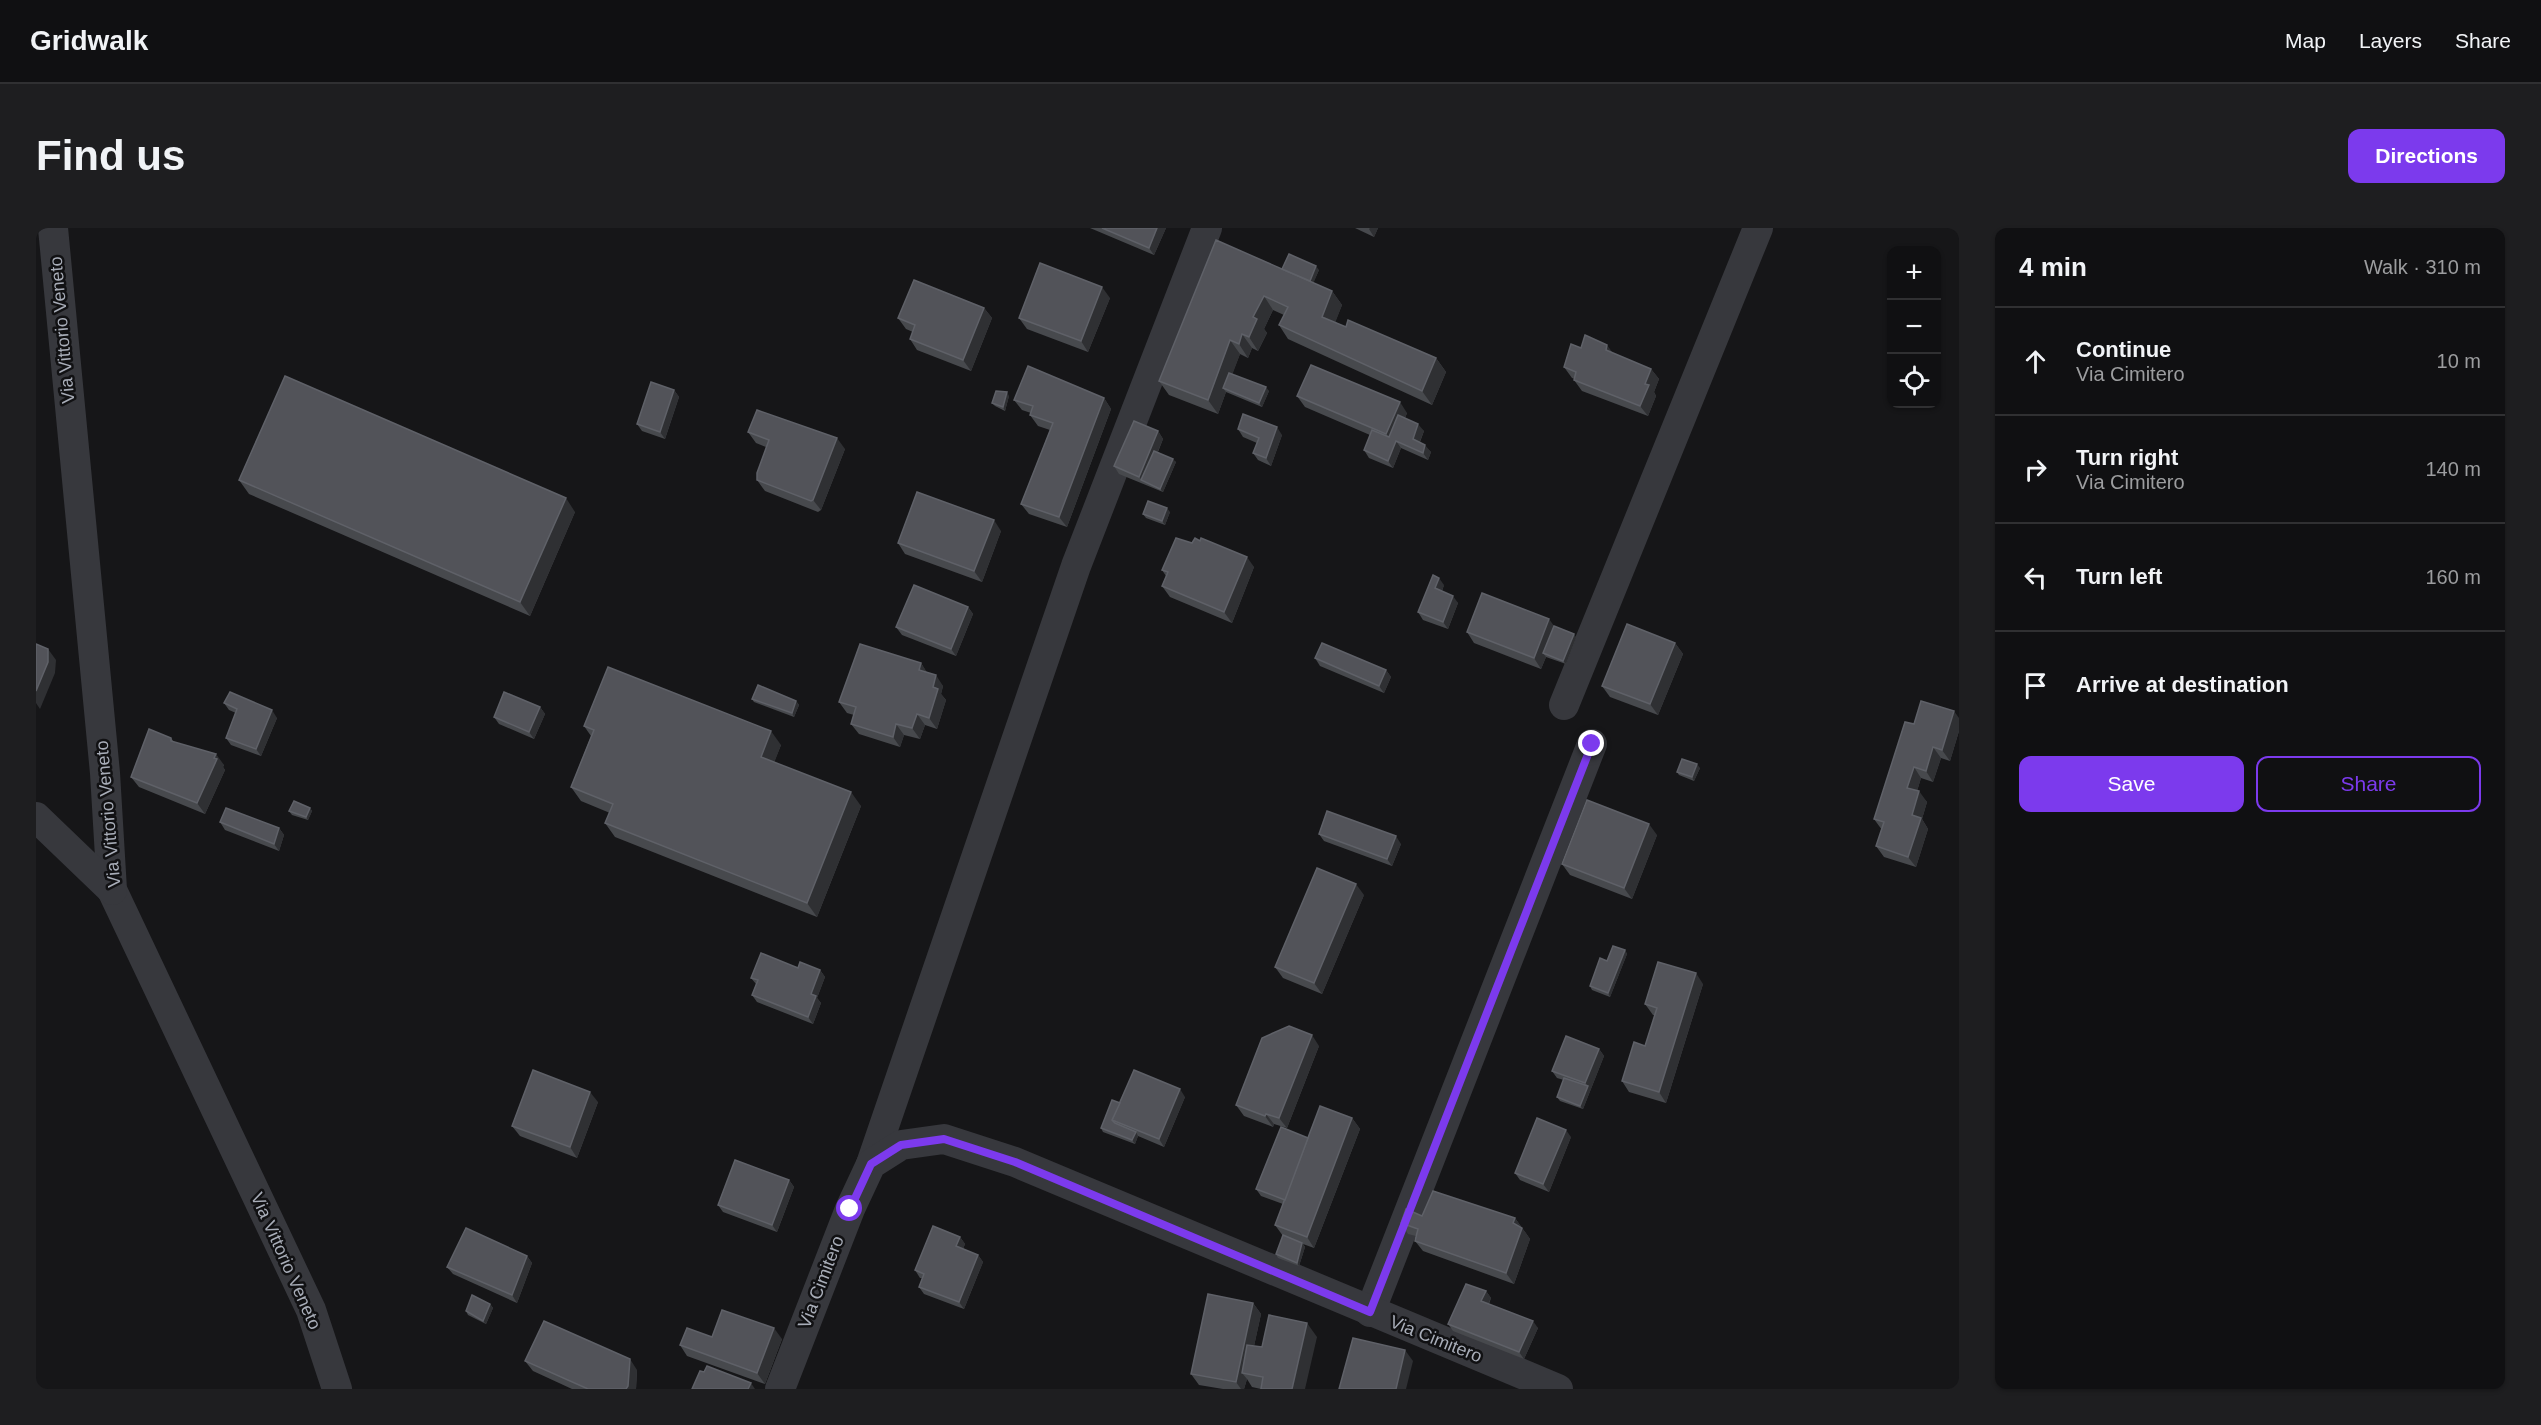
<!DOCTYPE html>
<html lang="en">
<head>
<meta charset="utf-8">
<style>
	:root { --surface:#101012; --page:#1e1e20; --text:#f1f3f6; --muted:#9c9d9f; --line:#303032; --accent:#7c3aed }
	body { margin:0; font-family:Helvetica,sans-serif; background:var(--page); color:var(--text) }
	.controls { position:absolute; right:18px; top:18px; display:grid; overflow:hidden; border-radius:12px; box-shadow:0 2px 4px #0004 }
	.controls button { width:54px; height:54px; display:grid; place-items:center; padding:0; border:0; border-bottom:2px solid var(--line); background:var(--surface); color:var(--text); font:30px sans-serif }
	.stop { position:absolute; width:18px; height:18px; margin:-14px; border:4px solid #7c3aed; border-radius:50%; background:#fff }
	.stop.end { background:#7c3aed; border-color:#fff; box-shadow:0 2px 6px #0008 }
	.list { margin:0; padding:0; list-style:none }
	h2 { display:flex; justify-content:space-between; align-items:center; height:78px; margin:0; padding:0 24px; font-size:26px }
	h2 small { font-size:20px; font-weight:400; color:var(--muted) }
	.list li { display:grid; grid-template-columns:39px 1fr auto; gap:18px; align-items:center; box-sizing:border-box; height:108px; padding:0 24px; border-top:2px solid var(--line) }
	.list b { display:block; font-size:22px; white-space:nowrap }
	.list p { margin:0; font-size:20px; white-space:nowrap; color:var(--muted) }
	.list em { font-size:20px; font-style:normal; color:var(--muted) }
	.actions { display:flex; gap:12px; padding:18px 24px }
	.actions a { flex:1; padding:14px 0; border:2px solid var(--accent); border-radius:12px; text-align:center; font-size:21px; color:var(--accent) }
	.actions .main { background:var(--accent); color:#fff }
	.icon { flex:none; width:33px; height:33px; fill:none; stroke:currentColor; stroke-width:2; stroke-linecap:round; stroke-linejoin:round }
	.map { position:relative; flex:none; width:1923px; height:1161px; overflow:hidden; border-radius:12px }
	header { display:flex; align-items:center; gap:36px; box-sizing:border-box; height:84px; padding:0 30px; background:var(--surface); border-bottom:2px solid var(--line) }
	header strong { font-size:28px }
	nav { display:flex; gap:33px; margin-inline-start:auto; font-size:21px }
	.intro { display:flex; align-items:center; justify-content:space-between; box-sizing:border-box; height:144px; padding:0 36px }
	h1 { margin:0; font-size:42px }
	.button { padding:15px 27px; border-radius:12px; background:var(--accent); color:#fff; font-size:21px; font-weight:700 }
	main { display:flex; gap:36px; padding:0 36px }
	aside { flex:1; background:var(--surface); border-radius:12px; box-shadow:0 2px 4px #0004 }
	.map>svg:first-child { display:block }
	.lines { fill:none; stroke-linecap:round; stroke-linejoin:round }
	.street { stroke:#37383d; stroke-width:30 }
	.wall { fill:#47494d }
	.shaded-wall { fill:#2f3033 }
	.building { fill:#525359; stroke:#5f6168; stroke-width:1.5 }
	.route { stroke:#7c3aed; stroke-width:8 }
	.labels { text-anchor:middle; stroke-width:5; stroke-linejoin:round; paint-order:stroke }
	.street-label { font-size:18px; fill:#a8adb8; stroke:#111113 }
</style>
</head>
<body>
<header>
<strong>Gridwalk</strong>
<nav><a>Map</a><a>Layers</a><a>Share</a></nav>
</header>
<div class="intro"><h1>Find us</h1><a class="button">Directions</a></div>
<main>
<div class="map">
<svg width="1923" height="1161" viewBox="0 0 1923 1161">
	<rect width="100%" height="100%" fill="#161618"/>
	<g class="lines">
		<g class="street">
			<polyline points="17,0 69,545 76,662 275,1082 301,1161"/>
			<polyline points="1528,477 1722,0"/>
			<polyline points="0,589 76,662"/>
			<polyline points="835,936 1040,338 1171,0"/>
			<polyline points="1334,1084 1556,516"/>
			<polyline points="744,1161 814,981 835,936 865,917 908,911 979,934 1522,1161"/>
		</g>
	</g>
	<g class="wall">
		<polygon points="1054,0 1130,0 1118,27"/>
		<polygon points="1319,0 1342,0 1338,9"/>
		<polygon points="1246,41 1283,42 1277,55 1296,63 1306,77 1299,94 1310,99 1400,130 1410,144 1396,177 1252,111 1243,97 1248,87 1237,82 1228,101 1231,105 1222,123 1216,120 1212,130 1204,126 1196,146 1233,163 1226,179 1190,164 1182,186 1133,167 1123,153"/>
		<polygon points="1074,70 1052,124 991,101 983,90"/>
		<polygon points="948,80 956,90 935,143 881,122 874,111 877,104 870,101 862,90"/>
		<polygon points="1545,120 1577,125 1615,141 1623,151 1618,164 1620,168 1612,188 1546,163 1538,152 1539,151 1536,150 1528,139"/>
		<polygon points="638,162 643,169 629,211 606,203 601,196"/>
		<polygon points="973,168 969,183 959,178 956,175"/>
		<polygon points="1261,168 1371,185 1369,190 1388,203 1384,214 1395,224 1392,232 1365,220 1357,240 1333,230 1328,222 1334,207 1269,179"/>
		<polygon points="1068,170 1075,181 1031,299 993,286 985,276 1014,202 1002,198 994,187 995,185 986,182 978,172"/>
		<polygon points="1202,201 1246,207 1235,238 1222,232 1217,225 1221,215 1207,209"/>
		<polygon points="1122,203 1127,211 1122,224 1140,234 1127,264 1083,246 1078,238"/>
		<polygon points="712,204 809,221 785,282 782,284 729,263 721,252 730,219 720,215"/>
		<polygon points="203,252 539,284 494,388 213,266"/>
		<polygon points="1134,284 1129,297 1110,290 1107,286"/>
		<polygon points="965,303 946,354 869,326 862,315"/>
		<polygon points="1164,313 1218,339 1196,395 1134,369 1126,358 1130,348 1126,342 1156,315"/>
		<polygon points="1408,357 1406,363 1422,375 1412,401 1387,392 1382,384"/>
		<polygon points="932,379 937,386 920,428 866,407 860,399"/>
		<polygon points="1518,398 1538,406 1540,410 1530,436 1510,429 1505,441 1438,415 1431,404"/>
		<polygon points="1639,415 1647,426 1622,487 1574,469 1566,458"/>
		<polygon points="1279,430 1350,442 1355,449 1348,465 1284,438"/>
		<polygon points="885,435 891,445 907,458 905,466 910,472 901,501 889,497 884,511 868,507 864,519 823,506 815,496 818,487 811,485 803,474"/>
		<polygon points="716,471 760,473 763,477 758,489 718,474"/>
		<polygon points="188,475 241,490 225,528 195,517 190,510 200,485 193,482"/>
		<polygon points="504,479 509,486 498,511 463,496 458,489"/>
		<polygon points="1923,490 1923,503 1914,533 1905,530 1897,554 1885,550 1881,563 1891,574 1886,591 1892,601 1880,639 1848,629 1840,618 1846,602 1838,591 1878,496"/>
		<polygon points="548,498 745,517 738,534 825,578 781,689 579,609 569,595 574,585 545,573 535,559 555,508"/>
		<polygon points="135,510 138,514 188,537 187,539 189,542 169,586 103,559 95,549"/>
		<polygon points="1664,540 1658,553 1643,547 1641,544"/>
		<polygon points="274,580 276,583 272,592 256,587 253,583"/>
		<polygon points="184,594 243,600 248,607 243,623 189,602"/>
		<polygon points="1283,606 1365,616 1356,638 1288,613"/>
		<polygon points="1621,607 1596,671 1534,647 1526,636"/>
		<polygon points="1328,667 1286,766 1247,750 1239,739"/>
		<polygon points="1589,722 1591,726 1574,769 1556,762 1554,758 1571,733"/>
		<polygon points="762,740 784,742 789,749 781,770 785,775 777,796 721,774 716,767 720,756 715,750"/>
		<polygon points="1667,756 1630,875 1593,864 1586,853 1609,818 1619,787 1617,787 1609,776"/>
		<polygon points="1283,818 1251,900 1238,896 1237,899 1208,888 1200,877"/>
		<polygon points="1563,821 1568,828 1547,881 1524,873 1521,869 1528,852 1521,850 1516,843"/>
		<polygon points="1149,869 1128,919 1102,908 1099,916 1067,904 1065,900 1084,875"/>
		<polygon points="562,874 541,930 484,908 476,898"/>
		<polygon points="1316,890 1324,901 1278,1020 1267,1016 1269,1019 1263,1038 1242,1030 1240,1026 1247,1008 1239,997 1247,976 1225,968 1220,961 1272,910"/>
		<polygon points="1535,909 1513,964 1484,952 1479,945"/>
		<polygon points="753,952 758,959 741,1004 687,984 682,977"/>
		<polygon points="1386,988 1479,990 1494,1011 1478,1056 1387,1023 1379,1013 1380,1008 1372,1006 1365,995"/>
		<polygon points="924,1009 929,1016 927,1021 942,1027 947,1034 928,1081 888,1066 883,1059 886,1050 884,1050 879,1042"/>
		<polygon points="491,1028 496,1035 481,1075 417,1046 411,1039"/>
		<polygon points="1450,1063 1455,1070 1453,1076 1502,1100 1488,1131 1417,1103 1412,1096"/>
		<polygon points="1217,1075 1225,1086 1218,1118 1226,1119 1281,1109 1225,1161 1216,1159 1211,1151 1208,1161 1187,1161 1163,1157 1155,1146"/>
		<polygon points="454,1076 457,1080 450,1096 432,1087 430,1083"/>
		<polygon points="676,1109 746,1111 729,1156 651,1128 644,1117"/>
		<polygon points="489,1133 601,1142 600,1161 536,1161 497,1143"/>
	</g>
	<g class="shaded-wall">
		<polygon points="1121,0 1130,0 1118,27 1113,20"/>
		<polygon points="1334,0 1342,0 1338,9 1333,1"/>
		<polygon points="1280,38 1283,42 1274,63 1271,59"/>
		<polygon points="1066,59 1074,70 1052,124 1045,113"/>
		<polygon points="1296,63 1306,77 1296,103 1286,89"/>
		<polygon points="1228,68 1237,82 1228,101 1231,105 1222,123 1213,109 1217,89"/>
		<polygon points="948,80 956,90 935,143 927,132"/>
		<polygon points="1206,106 1216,120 1212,130 1203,116"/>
		<polygon points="1194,112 1204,126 1191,161 1187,160 1190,164 1182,186 1172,172"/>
		<polygon points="1571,117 1579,128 1570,122"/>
		<polygon points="1400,130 1410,144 1396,177 1386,163"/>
		<polygon points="1615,141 1623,151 1618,164 1620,168 1612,188 1604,178 1609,156"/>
		<polygon points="1230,159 1233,163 1226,179 1223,175"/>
		<polygon points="638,162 643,169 629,211 624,204"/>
		<polygon points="971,164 973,168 969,183 967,179"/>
		<polygon points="1068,170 1075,181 1031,299 1023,289"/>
		<polygon points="1364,174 1371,185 1358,217 1350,206"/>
		<polygon points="1382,196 1388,203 1382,218 1377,211"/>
		<polygon points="1241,199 1246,207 1235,238 1230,230"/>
		<polygon points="1122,203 1127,211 1109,254 1106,252 1103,249"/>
		<polygon points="801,210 809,221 785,282 777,272"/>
		<polygon points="1360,213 1365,220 1357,240 1352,233"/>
		<polygon points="1389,217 1395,224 1392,232 1387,225"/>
		<polygon points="1137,231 1140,234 1127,264 1124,261"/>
		<polygon points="530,270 539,284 494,388 484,374"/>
		<polygon points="1131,280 1134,284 1129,297 1126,293"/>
		<polygon points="958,292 965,303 946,354 938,343"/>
		<polygon points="1211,329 1218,339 1196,395 1188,384"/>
		<polygon points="1403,350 1408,357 1404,368 1399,360"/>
		<polygon points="1417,368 1422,375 1412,401 1407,394"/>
		<polygon points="932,379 937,386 920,428 915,421"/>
		<polygon points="1513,391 1521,402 1507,425 1510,429 1505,441 1498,430"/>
		<polygon points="1538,406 1540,410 1530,436 1527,433"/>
		<polygon points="1639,415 1647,426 1622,487 1614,476"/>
		<polygon points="12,421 20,432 19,445 4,481 0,475 0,463"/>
		<polygon points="885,435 892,446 883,442"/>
		<polygon points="1350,442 1355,449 1348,465 1343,458"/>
		<polygon points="900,447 907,458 905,466 910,472 901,501 893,490 897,459"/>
		<polygon points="760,473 763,477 758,489 756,485"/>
		<polygon points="504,479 509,486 498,511 493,504"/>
		<polygon points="236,482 241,490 225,528 220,521"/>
		<polygon points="1918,483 1923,490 1923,503 1914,533 1906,522"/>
		<polygon points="881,486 889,497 884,511 876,500"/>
		<polygon points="860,496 868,507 864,519 857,509"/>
		<polygon points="735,503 745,517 735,543 725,529"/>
		<polygon points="1897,519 1905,530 1897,554 1890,543"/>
		<polygon points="180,526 188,537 187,539 189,542 169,586 161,575 178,530"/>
		<polygon points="1661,536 1664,540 1658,553 1656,549"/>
		<polygon points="1878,539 1885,550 1879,570 1871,560"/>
		<polygon points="1883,563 1891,574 1886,591 1892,601 1880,639 1872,629 1876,587"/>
		<polygon points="815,564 825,578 781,689 771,675"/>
		<polygon points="274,580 276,583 272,592 270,589"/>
		<polygon points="1613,596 1621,607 1596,671 1588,660"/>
		<polygon points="243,600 248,607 243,623 238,616"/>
		<polygon points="1360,608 1365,616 1356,638 1351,631"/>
		<polygon points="1320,656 1328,667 1286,766 1278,755"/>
		<polygon points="1589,722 1591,726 1574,769 1572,765"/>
		<polygon points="784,742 789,749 781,770 785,775 777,796 772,789 775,766"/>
		<polygon points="1660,745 1667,756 1630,875 1623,864"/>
		<polygon points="1276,807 1283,818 1251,900 1243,890"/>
		<polygon points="1563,821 1568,828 1547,881 1544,878 1552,858 1549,855"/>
		<polygon points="1144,861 1149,869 1128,919 1123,911"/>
		<polygon points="554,864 562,874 541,930 534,919"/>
		<polygon points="1230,886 1238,896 1237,899 1229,888"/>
		<polygon points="1316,890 1324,901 1278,1020 1271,1009"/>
		<polygon points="1530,902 1535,909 1513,964 1507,956"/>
		<polygon points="1100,904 1102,908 1099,916 1096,912"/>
		<polygon points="753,952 758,959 741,1004 736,997"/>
		<polygon points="1479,990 1494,1011 1478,1056 1470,1045 1477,995"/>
		<polygon points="924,1009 929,1016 925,1025 920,1018"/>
		<polygon points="1266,1015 1269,1019 1263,1038 1261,1035"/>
		<polygon points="942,1027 947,1034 928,1081 923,1074"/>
		<polygon points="491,1028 496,1035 481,1075 476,1067"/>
		<polygon points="1450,1063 1455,1070 1450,1080 1445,1073"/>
		<polygon points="1217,1075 1225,1086 1212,1146 1206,1145 1211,1151 1208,1161 1205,1161 1200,1154"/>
		<polygon points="454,1076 457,1080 450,1096 447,1093"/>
		<polygon points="1497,1093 1502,1100 1488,1131 1483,1124"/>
		<polygon points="1271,1095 1281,1109 1269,1161 1256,1161"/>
		<polygon points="738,1100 746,1111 729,1156 721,1145"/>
		<polygon points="1369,1122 1377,1133 1370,1161 1360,1161"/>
		<polygon points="594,1131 601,1142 600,1161 590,1161"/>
		<polygon points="715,1155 719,1161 712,1161"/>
	</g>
	<g class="building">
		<polygon points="1066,0 1121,0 1113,20"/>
		<polygon points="1180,12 1296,63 1286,89 1310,99 1312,92 1400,130 1386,163 1243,97 1252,79 1228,68 1217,89 1221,91 1213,109 1206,106 1203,116 1194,112 1172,172 1123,153"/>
		<polygon points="1253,26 1280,38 1274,53 1246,41"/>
		<polygon points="1004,35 1066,59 1045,113 983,90"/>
		<polygon points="878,52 948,80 927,132 874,111 879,97 862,90"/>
		<polygon points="1549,107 1571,117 1570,122 1615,141 1609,156 1613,157 1604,178 1538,152 1540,144 1528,139 1535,116 1545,120"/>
		<polygon points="1275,137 1364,174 1350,206 1261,168"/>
		<polygon points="992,138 1068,170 1023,289 985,276 1017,195 994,187 997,178 978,172"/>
		<polygon points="1193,145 1230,159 1223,175 1187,160"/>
		<polygon points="249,148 530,270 484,374 203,252"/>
		<polygon points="615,154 638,162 624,204 601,196"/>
		<polygon points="960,163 971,164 967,179 956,175"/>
		<polygon points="721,182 801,210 777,272 775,273 721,252 721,245 733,212 712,204"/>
		<polygon points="1207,186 1241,199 1230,230 1217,225 1223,210 1202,201"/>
		<polygon points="1362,187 1382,196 1377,211 1389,217 1387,225 1360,213 1352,233 1328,222 1336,202 1353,209"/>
		<polygon points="1098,193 1122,203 1103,249 1078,238"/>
		<polygon points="1118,223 1137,231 1124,261 1105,252"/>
		<polygon points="881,264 958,292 938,343 862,315"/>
		<polygon points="1112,273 1131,280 1126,293 1107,286"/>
		<polygon points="1140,310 1156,315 1159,310 1164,313 1165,310 1211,329 1188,384 1126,358 1132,344 1126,342"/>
		<polygon points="1397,347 1403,350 1399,360 1417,368 1407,394 1382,384"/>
		<polygon points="878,357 932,379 915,421 860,399"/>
		<polygon points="1446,365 1513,391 1498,430 1431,404"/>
		<polygon points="1591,396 1639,415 1614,476 1566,458"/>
		<polygon points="1518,398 1538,406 1527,433 1507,425"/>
		<polygon points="1286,415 1350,442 1343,458 1279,430"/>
		<polygon points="0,416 12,421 12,434 0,463"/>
		<polygon points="824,416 885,435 883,442 900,447 897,459 902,461 893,490 881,486 876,500 860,496 857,509 815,496 820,479 803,474"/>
		<polygon points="572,439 735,503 725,529 815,564 771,675 569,595 577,576 535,559 558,502 548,498"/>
		<polygon points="722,457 760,473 756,485 716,471"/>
		<polygon points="194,464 236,482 220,521 190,510 201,481 188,475"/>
		<polygon points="468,464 504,479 493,504 458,489"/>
		<polygon points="1885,473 1918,483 1906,522 1897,519 1890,543 1878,539 1871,560 1883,563 1876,587 1885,590 1872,629 1840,618 1848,594 1838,591 1869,494 1878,496"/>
		<polygon points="113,501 135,510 135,513 180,526 178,530 181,531 161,575 95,549"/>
		<polygon points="1646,531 1661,536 1656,549 1641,544"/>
		<polygon points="1551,572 1613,596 1588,660 1526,636"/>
		<polygon points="258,573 274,580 270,589 253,583"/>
		<polygon points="190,580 243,600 238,616 184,594"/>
		<polygon points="1291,583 1360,608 1351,631 1283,606"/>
		<polygon points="1281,640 1320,656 1278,755 1239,739"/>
		<polygon points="1577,718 1589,722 1572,765 1554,758 1564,730 1571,733"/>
		<polygon points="725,725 762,740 764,734 784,742 775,766 780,768 772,789 716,767 722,752 715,750"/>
		<polygon points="1622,734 1660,745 1623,864 1586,853 1598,814 1609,818 1621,780 1609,776"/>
		<polygon points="1253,798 1276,807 1243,890 1230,886 1229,888 1200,877 1226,810"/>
		<polygon points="1530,808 1563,821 1549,855 1516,843"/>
		<polygon points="497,842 554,864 534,919 476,898"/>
		<polygon points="1098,842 1144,861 1123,911 1076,892"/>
		<polygon points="1528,850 1552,858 1544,878 1521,869"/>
		<polygon points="1076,872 1084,875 1076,892 1079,895 1100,904 1096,912 1065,900"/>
		<polygon points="1284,878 1316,890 1271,1009 1239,997"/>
		<polygon points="1501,890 1530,902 1507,956 1479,945"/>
		<polygon points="1245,899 1272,910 1249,972 1220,961"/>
		<polygon points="699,932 753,952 736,997 682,977"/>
		<polygon points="1397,963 1479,990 1477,995 1486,1000 1470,1045 1379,1013 1382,1001 1365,995 1370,981 1386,988"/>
		<polygon points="897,998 924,1009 920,1018 942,1027 923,1074 883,1059 888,1046 879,1042"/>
		<polygon points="430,1000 491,1028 476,1067 411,1039"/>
		<polygon points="1247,1007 1266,1015 1261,1035 1240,1026"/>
		<polygon points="1430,1056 1450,1063 1445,1073 1497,1093 1483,1124 1412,1096"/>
		<polygon points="1172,1066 1217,1075 1200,1154 1155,1146"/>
		<polygon points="436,1067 454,1076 447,1093 430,1083"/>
		<polygon points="686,1082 738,1100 721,1145 644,1117 651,1100 676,1109"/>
		<polygon points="1233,1087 1271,1095 1256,1161 1225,1161 1227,1149 1206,1145 1211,1117 1226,1119"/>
		<polygon points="508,1093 594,1131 592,1158 590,1161 552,1161 489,1133"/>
		<polygon points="1317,1110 1369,1122 1360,1161 1303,1161"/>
		<polygon points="671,1138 715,1155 712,1161 656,1161 664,1143 668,1144"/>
	</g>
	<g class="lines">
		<polyline class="route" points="814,981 835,936 865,917 908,911 979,934 1334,1084 1556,516"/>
	</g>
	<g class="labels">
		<g class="street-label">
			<text transform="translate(26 102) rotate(-95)" y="6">Via Vittorio Veneto</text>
			<text transform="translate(72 586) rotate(-95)" y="6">Via Vittorio Veneto</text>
			<text transform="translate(250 1033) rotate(66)" y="6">Via Vittorio Veneto</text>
			<text transform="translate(785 1054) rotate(-69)" y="6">Via Cimitero</text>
			<text transform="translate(1400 1111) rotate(22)" y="6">Via Cimitero</text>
		</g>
	</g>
</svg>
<div class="controls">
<button>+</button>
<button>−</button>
<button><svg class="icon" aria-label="locate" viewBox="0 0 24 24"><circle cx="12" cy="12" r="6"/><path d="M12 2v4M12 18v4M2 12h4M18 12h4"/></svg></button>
</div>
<div class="stop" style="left:814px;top:981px"></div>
<div class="stop end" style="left:1556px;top:516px"></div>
</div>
<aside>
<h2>4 min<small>Walk · 310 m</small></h2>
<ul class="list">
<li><svg class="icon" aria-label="ahead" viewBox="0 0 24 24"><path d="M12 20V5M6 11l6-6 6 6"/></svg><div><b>Continue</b><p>Via Cimitero</p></div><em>10 m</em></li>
<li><svg class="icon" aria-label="right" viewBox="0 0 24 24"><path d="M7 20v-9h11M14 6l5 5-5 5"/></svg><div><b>Turn right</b><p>Via Cimitero</p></div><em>140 m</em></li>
<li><svg class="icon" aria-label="left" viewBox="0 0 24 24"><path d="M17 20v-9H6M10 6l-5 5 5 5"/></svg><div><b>Turn left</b></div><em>160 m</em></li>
<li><svg class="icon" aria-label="arrive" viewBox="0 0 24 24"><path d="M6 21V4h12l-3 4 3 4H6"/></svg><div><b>Arrive at destination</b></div></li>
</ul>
<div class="actions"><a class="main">Save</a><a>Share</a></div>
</aside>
</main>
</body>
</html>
